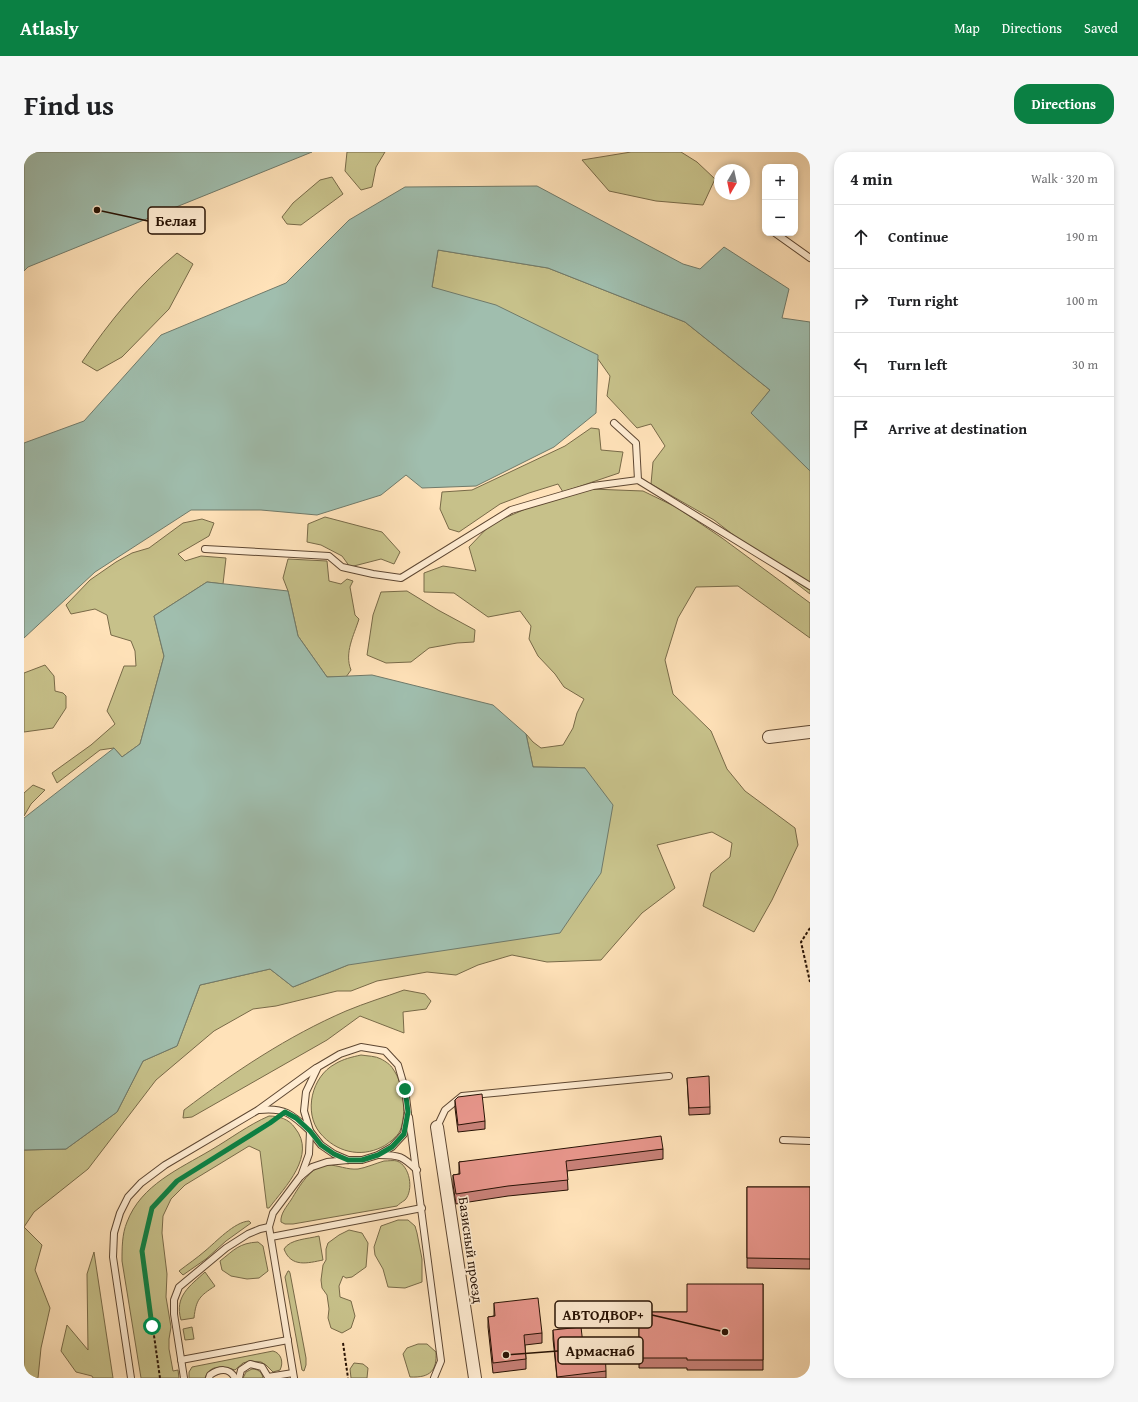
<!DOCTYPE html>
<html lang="en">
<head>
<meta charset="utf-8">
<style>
	:root { --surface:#fff; --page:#f6f6f6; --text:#202124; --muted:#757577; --line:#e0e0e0; --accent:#0b8043 }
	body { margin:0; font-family:"Gentium Book Plus",serif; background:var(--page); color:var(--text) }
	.controls { position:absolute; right:12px; top:12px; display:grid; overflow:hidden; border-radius:8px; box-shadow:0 2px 6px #0003 }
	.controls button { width:36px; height:36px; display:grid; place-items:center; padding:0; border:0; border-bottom:1px solid var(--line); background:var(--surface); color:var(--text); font:20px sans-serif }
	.compass { position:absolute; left:690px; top:12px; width:36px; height:36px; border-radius:50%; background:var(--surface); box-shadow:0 2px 6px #0003; rotate:189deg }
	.stop { position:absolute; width:12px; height:12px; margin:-9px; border:3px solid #0b8043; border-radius:50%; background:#fff }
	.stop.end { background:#0b8043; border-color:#fff; box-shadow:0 1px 4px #0008 }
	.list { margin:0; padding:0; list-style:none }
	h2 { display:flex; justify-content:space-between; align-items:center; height:52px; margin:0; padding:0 16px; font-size:17px }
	h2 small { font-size:13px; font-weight:400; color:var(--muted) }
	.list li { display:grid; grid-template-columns:26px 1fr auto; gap:12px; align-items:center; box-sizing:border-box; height:64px; padding:0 16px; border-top:1px solid var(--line) }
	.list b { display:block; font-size:15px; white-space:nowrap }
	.list em { font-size:13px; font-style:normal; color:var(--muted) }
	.icon { flex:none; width:22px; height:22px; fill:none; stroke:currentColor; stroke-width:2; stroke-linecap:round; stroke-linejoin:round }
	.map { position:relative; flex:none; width:786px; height:1226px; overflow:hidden; border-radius:16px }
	header { display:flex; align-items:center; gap:24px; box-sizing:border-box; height:56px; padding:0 20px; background:var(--accent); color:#fff }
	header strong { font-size:19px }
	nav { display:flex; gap:22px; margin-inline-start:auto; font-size:14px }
	.intro { display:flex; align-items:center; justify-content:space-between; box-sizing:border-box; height:96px; padding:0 24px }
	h1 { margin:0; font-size:28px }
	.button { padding:10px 18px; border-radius:16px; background:var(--accent); color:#fff; font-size:14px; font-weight:700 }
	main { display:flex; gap:24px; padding:0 24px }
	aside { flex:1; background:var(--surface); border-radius:16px; box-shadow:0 2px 6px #0003 }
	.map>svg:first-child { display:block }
	.green { fill:#c7c18a; stroke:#786a48 }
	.water { fill:#a0beae; stroke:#707a6a }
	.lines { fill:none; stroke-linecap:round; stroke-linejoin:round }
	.lane-casing { stroke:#5e4732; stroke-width:8 }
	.street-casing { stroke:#5e4732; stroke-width:14 }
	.path { stroke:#281305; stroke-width:2; stroke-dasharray:3 2; stroke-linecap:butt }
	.lane { stroke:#ffecd2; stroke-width:6 }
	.street { stroke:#ffecd2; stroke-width:12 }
	.wall { fill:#c88178; stroke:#281305 }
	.building { fill:#e8968c; stroke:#281305 }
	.route { stroke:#0b8043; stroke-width:5 }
	.labels { text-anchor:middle; stroke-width:3; stroke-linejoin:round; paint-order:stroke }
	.street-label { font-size:14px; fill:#281305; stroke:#ffecd2 }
	.leader { fill:none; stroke:#281305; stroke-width:1.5 }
	.callout-dot { fill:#281305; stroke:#ffecd2; stroke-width:1.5 }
	.callout { fill:#ffecd2; stroke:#281305; stroke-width:1.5 }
	.callout-label { font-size:15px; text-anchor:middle; font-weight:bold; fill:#281305 }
</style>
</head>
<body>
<header>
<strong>Atlasly</strong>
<nav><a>Map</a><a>Directions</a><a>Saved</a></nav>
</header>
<div class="intro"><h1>Find us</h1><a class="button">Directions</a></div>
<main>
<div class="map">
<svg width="786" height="1226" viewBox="0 0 786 1226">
	<rect width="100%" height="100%" fill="#ffe2b9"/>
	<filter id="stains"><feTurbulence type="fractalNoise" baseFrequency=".005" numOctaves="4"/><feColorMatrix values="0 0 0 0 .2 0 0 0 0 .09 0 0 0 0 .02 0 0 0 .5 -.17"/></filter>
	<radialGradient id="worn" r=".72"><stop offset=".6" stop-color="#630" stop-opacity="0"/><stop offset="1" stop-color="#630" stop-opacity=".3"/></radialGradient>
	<g class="green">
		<polygon points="323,0 361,0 352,15 348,35 337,38 321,19"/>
		<polygon points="607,0 657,0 673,10 691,27 679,53 632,49 585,39 558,8"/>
		<polygon points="308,25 319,42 277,73 263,72 258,65 269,51 296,28"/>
		<polygon points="414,98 524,116 661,170 746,238 728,261 786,319 786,442 690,368 627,332 629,310 641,294 627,272 613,276 583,244 586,224 574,207 408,135"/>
		<path d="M153,101L169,112L145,157L98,205L73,219L58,210C85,170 116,132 153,101Z"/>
		<polygon points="567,276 575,277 577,298 599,300 595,321 539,340 534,332 505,341 476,352 435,380 425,377 416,357 418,340 448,338 541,294"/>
		<polygon points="567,337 619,339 652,355 698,386 786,451 786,486 714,434 672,435 654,466 641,508 649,542 687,579 703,617 721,639 771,676 774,693 748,748 730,780 679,754 687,721 706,705 708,691 688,680 633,693 651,736 618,761 577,808 523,810 488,803 454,813 432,823 403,820 353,829 327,839 313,839 252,854 229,857 190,879 132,928 64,1017 10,1060 0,1075 18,1093 11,1118 26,1156 17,1196 14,1226 0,1226 0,998 42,997 93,960 119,909 153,894 176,833 246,817 269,835 324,813 561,616 509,615 502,582 509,590 517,596 539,593 549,576 553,561 560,547 540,535 531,522 514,504 505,487 507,474 496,459 464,465 430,441 400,440 400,421 419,414 452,419 445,395 467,372 506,355"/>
		<polygon points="301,365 358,380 376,400 370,412 357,407 326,415 318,404 297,393 283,390 284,372"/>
		<polygon points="178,367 190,371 185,384 154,402 161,409 177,404 202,406 199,432 183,430 130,464 140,504 116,592 98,605 90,596 76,598 33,631 28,621 67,593 91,572 83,559 100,514 112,514 111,499 107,489 87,483 83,463 71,457 47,462 42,453 66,428 92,410 108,401 125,396 159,371"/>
		<path d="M264,407L303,409L305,429L317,432L323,427L329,429L326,435L331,463L335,467C330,483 320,501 327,518L322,525H303L274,484L264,439L259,426Z"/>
		<polygon points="383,439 414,458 451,478 450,490 433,491 405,496 387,510 362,511 343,503 349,463 357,440"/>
		<polygon points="21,513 30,524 31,539 39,541 42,544 42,556 29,576 0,580 0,521"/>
		<polygon points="9,633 21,638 7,652 0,664 0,641"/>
		<path d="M380,838L401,842L407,849L402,857L379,860L380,881L336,864L303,888L168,965L159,966L160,958C210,920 264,884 322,859C341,851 361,845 380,838Z"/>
		<path d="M337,903C343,904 352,904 357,907C361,909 367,913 369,917C380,932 383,961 376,979C373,985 364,992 358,995C336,1006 312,1000 296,981C279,960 288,924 311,912C319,907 328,905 337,903Z"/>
		<path d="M245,964C255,964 265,967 271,976C293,1003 261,1035 245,1056H243L236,999L225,994L161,1033L147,1047L139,1064L138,1081L143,1122L142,1145L147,1175L145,1187V1197L149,1219L154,1218L155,1226H117L98,1109C98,1096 98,1082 103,1070C117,1033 155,1017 187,998C206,987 224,973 245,964Z"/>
		<path d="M360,1009C364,1009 370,1008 373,1009C386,1014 390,1038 381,1048C378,1050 375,1052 373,1054L269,1072H261L257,1070C256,1062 263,1054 267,1048C275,1035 287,1013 304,1013C314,1013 323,1018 334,1017C341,1016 353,1011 360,1009Z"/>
		<polygon points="374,1068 384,1068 391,1074 393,1081 398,1107 398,1130 381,1136 364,1135 359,1117 351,1103 350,1095 357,1074"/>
		<path d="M225,1069L227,1071L202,1089L182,1107L159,1123L155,1119C164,1112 173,1106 181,1099C192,1090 210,1070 225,1069Z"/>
		<polygon points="325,1078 338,1081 344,1091 342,1115 328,1125 322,1126 319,1124 315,1134 316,1145 327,1149 331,1164 327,1176 318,1181 307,1176 304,1166 305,1157 303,1143 298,1136 297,1128 299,1113 302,1108 302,1097 304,1091 315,1083"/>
		<path d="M295,1084L299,1108C284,1111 267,1116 260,1097C266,1087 284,1087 295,1084Z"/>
		<path d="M234,1090L239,1094L244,1119L235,1126L223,1127L207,1124L198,1118L196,1109C210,1098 215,1091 234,1090Z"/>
		<polygon points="70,1100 89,1226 69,1226 68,1224 52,1220 37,1199 43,1173 64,1198 63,1122"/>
		<polygon points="264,1119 265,1119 266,1121 282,1206 282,1213 280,1219 278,1218 261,1125"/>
		<path d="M181,1120L191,1134C176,1144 172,1147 170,1166L157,1168C150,1144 166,1134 181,1120Z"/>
		<polygon points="168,1175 170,1187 161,1188 159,1177"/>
		<path d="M394,1192H403L412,1200C413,1218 407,1226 386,1225L379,1202L383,1196Z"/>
		<path d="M249,1199C257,1201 260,1210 256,1218L249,1220L242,1213L237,1210L226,1209L219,1211L211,1218C199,1215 187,1211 181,1226H165V1220L168,1215Z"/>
		<polygon points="330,1211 339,1212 344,1216 343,1226 327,1226 326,1217"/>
		<path d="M228,1217C234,1217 238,1220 239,1226H219L222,1220Z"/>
	</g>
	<g class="water">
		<polygon points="0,0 288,0 4,115 0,119"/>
		<polygon points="513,34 659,112 676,117 700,95 765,137 758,166 786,170 786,319 727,261 746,238 661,170 524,116 414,98 408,135 472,153 574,203 572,261 530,295 452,334 398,336 382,323 357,343 293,363 237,358 167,358 71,420 0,486 0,291 60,269 137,183 262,131 325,68 381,35"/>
		<polygon points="183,430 264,439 274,484 303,525 348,523 469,553 502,582 509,615 561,616 589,653 577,721 536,781 324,813 269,835 246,817 176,833 153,894 119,909 93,960 42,997 0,998 0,666 90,596 98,605 116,592 140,504 130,464"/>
	</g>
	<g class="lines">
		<defs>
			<g id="lane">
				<polyline points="751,81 786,106"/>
				<polyline points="590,271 612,291 614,328"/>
				<polyline points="181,397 305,404 318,415 349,422 377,426 487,358 569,334 614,328 786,434"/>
				<path d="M235,958C260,955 268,962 286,979L285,1002L277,1024"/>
				<polyline points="385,965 417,1209 410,1226"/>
				<polyline points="413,975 421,958 438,944 645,924"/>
				<polyline points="759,988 786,989"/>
				<path d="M355,1003C376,1003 378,1004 393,1018"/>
				<polyline points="247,1085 398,1056"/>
				<polyline points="157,1208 264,1188"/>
				<polyline points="244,1225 269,1221"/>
				<polyline points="107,1226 89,1105 90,1081 96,1061 104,1045 117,1031 141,1013 234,958 292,916"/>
				<polyline points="160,1226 150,1162 150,1148 155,1135 202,1096 224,1082 236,1077 245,1075"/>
				<path d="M185,1226L186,1223C195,1217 205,1215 211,1226"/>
				<polyline points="215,1226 217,1218 226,1212 238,1215 244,1225"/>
				<polyline points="270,1226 245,1075 249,1061 276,1025 288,1015 303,1010 324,1008 338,1008 354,1003 368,995 380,982 384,961 381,937 374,913 361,899 337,895 316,902 294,915 282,940 280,959 286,979 297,993 310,1002 324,1008"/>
			</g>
			<g id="street">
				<polyline points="745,585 786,580"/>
				<polyline points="413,975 451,1226"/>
			</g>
		</defs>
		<use href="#lane" class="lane-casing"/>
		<use href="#street" class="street-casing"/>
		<g class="path">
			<polyline points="786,776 777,790 786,830"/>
			<polyline points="319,1191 324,1226"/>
			<polyline points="136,1226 118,1099 128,1056 153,1029 252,966"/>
		</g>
		<use href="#lane" class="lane"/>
		<use href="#street" class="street"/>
	</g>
	<g class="wall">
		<polygon points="663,926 686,955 686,962 665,963"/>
		<polygon points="431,948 461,969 461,977 434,980 431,956"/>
		<polygon points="639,997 639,1007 543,1019 544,1038 484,1044 432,1052 429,1033 429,1023 435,1022 435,1010"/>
		<polygon points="723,1035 786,1035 786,1117 723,1116"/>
		<polygon points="739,1132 739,1218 663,1218 663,1216 615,1216 615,1160 663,1160"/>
		<polygon points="470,1151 518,1181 518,1191 501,1193 502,1207 502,1217 469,1221 464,1175 464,1165 470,1164"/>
		<polygon points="529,1178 560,1201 582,1219 582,1226 533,1226 529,1187"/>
	</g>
	<g class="building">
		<polygon points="685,924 686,955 665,956 663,926"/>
		<polygon points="458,942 461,969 434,973 431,948 434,945"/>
		<polygon points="637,984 639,997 542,1009 544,1028 484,1034 432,1042 429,1023 436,1022 435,1010"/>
		<polygon points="723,1035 786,1035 786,1107 723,1106"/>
		<polygon points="663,1132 739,1132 739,1208 663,1208 663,1206 615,1206 615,1160 663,1160"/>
		<polygon points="514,1146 518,1181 500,1183 502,1207 469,1211 464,1165 471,1164 470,1151"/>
		<polygon points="557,1175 560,1201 581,1199 582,1219 533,1225 529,1178"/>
	</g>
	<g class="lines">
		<polyline class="route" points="128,1174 118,1099 128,1056 153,1029 246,971 261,960 272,966 286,979 297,993 310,1002 324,1008 338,1008 354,1003 368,995 380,982 384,960 381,937"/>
	</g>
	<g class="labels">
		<g class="street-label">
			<text transform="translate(447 1098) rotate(82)" y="5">Базисный проезд</text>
		</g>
	</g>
	<path class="leader" d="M73 58L124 69M701 1180L628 1163M482 1203L534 1199"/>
	<g class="callout-dot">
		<circle cx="73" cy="58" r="4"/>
		<circle cx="701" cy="1180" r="4"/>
		<circle cx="482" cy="1203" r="4"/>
	</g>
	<g class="callout">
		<rect x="124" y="55" width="57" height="27" rx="4"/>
		<rect x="531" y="1149" width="97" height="27" rx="4"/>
		<rect x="534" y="1185" width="85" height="27" rx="4"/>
	</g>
	<g class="callout-label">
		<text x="152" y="74">Белая</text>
		<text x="579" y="1168">АВТОДВОР+</text>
		<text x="576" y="1204">Армаснаб</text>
	</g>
	<rect width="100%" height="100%" filter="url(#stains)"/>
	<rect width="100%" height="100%" fill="url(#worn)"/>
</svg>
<div class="controls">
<button>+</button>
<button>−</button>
</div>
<svg class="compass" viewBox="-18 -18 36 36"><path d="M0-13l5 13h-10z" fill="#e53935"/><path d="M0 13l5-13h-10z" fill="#757577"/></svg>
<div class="stop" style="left:128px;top:1174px"></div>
<div class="stop end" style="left:381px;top:937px"></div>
</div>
<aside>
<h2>4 min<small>Walk · 320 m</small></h2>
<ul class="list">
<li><svg class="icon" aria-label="ahead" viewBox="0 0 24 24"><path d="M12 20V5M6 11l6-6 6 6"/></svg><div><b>Continue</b></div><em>190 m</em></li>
<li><svg class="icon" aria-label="right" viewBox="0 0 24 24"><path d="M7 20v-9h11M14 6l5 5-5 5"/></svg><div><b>Turn right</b></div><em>100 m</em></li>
<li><svg class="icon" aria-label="left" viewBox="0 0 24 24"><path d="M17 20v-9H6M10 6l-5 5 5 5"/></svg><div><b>Turn left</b></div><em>30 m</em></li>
<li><svg class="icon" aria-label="arrive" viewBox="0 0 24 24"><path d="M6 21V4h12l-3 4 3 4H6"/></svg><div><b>Arrive at destination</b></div></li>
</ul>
</aside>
</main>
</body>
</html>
